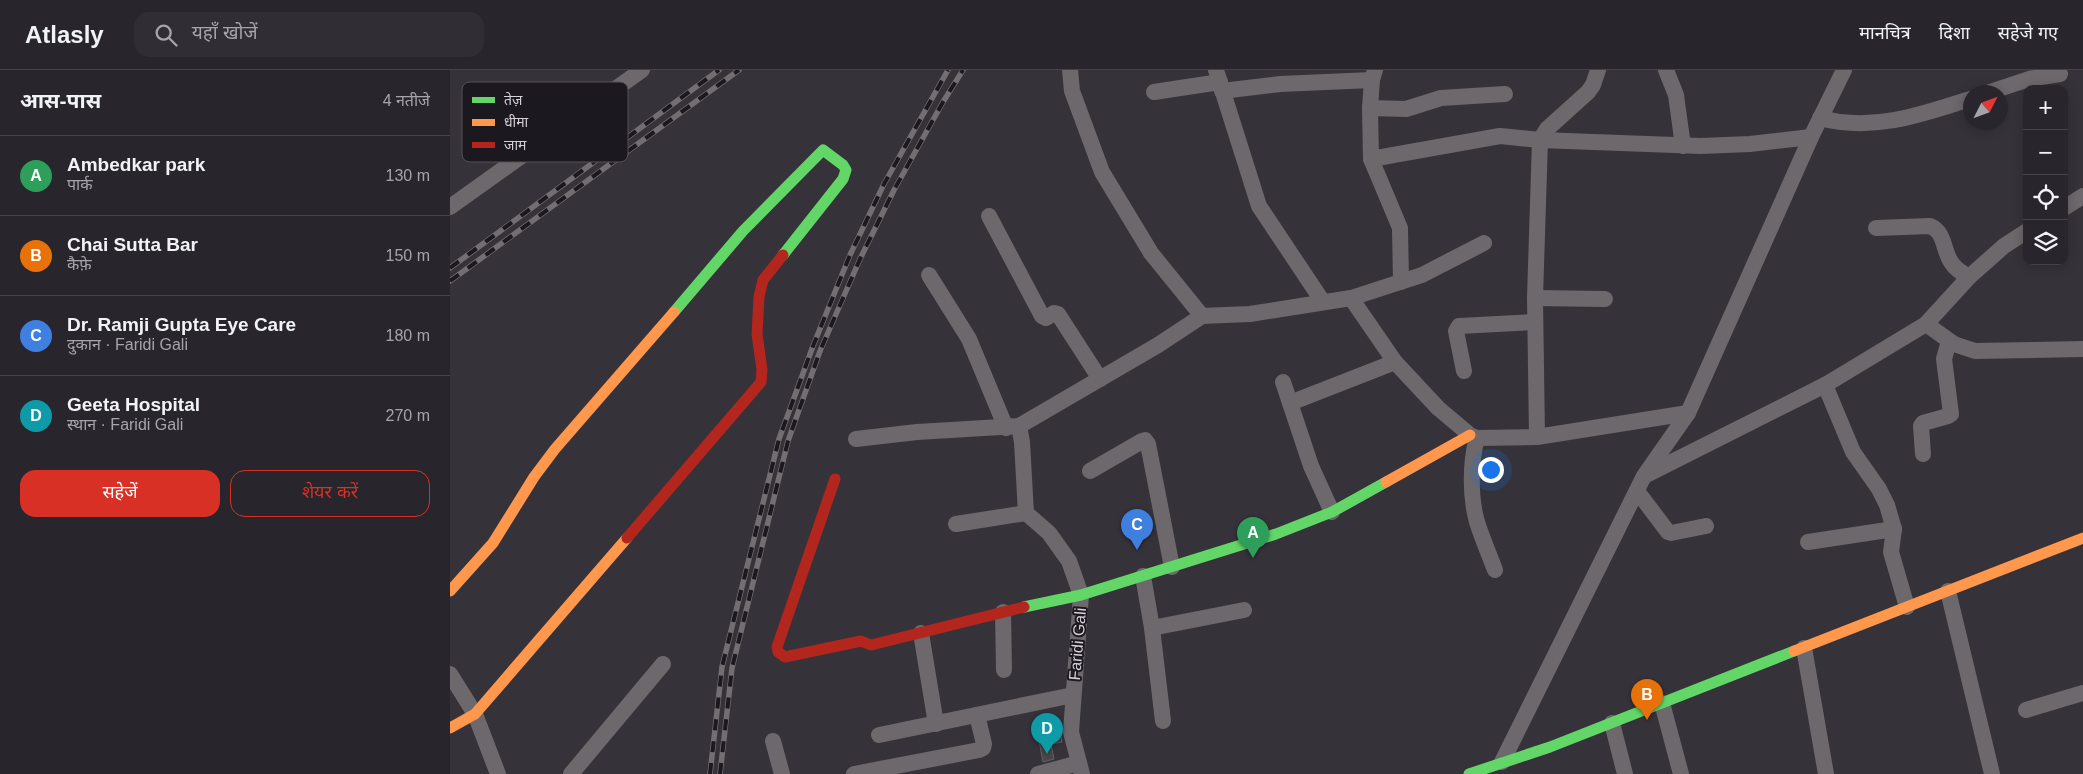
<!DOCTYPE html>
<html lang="hi">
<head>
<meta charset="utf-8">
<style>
	:root { --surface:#28262c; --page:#302e34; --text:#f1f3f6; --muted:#a5a5a9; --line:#444348; --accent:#d93025 }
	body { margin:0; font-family:Arial,"Noto Sans Devanagari",sans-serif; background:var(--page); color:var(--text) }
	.controls { position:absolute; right:15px; top:15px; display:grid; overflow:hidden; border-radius:10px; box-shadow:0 2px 12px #0003 }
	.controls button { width:45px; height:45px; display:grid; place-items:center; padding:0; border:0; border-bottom:1px solid var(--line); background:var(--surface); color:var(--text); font:25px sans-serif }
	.compass { position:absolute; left:1513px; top:15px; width:45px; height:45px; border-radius:50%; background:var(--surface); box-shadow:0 2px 12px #0003; rotate:48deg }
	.you { position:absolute; left:1040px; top:399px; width:18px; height:18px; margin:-12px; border:4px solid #fff; border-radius:50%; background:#1a73e8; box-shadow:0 0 0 8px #1a73e833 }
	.badge { display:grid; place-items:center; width:32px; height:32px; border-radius:50%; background:var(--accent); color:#fff; font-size:16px; font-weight:700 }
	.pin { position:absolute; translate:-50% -41px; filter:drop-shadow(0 1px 2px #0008) }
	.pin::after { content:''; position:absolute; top:26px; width:18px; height:15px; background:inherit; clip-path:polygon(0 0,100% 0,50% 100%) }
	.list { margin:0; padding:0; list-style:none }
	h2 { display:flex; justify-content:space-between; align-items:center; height:65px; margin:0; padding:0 20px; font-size:21px }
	h2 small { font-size:16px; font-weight:400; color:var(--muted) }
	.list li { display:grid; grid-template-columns:32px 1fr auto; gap:15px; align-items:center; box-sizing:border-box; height:80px; padding:0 20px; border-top:1px solid var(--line) }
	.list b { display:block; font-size:19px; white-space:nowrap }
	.list p { margin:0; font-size:16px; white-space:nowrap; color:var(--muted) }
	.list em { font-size:16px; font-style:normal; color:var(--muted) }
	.actions { display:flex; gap:10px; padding:15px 20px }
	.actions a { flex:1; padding:11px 0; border:1px solid var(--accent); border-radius:15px; text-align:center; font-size:18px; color:var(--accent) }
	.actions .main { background:var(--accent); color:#fff }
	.icon { flex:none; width:28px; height:28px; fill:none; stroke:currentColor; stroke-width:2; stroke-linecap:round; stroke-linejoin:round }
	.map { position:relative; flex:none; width:1633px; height:704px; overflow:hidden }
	header { display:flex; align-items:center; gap:30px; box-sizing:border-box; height:70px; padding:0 25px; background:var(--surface); border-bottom:1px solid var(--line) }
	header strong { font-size:24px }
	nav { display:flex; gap:28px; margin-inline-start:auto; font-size:18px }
	.search { width:350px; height:45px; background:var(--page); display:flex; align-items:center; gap:12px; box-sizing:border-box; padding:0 18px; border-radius:15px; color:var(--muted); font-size:19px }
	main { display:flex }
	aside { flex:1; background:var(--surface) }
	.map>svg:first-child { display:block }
	.building { fill:#4b4648; stroke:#645f60 }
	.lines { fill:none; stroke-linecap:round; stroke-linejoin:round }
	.street { stroke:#6c686b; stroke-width:16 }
	.fast { stroke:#63d668; stroke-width:11 }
	.slow { stroke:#ff974d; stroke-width:11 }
	.jam { stroke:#b3261e; stroke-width:11 }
	.rail-casing { stroke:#726e72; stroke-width:5.5 }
	.rail { stroke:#1c181f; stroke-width:4; stroke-dasharray:11; stroke-linecap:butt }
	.labels { text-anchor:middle; stroke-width:4; stroke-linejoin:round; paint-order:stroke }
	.street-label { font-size:16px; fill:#d5d1da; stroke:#1c181f }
	.key { fill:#1c181f; stroke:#545057; stroke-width:1 }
	.key-label { font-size:14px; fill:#d5d1da }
</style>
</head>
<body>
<header>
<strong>Atlasly</strong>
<div class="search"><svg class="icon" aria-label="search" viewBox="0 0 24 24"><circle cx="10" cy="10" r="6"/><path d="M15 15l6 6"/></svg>यहाँ खोजें</div>
<nav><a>मानचित्र</a><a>दिशा</a><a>सहेजे गए</a></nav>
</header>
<main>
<aside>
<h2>आस-पास<small>4 नतीजे</small></h2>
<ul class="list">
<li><span class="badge" style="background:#2e9e5b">A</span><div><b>Ambedkar park</b><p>पार्क</p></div><em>130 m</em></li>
<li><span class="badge" style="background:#e8710a">B</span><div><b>Chai Sutta Bar</b><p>कैफ़े</p></div><em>150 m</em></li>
<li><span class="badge" style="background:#3f7fe0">C</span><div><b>Dr. Ramji Gupta Eye Care</b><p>दुकान · Faridi Gali</p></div><em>180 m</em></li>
<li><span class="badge" style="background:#0f9aa8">D</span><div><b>Geeta Hospital</b><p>स्थान · Faridi Gali</p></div><em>270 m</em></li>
</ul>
<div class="actions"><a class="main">सहेजें</a><a>शेयर करें</a></div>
</aside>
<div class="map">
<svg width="1633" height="704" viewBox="0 0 1633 704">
	<rect width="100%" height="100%" fill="#36323a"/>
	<polygon class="building" points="599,659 600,662 610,660 612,672 601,674 604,689 593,692 588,665"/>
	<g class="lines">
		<g class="street">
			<polyline points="620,0 622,21 652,102 701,183 752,246 800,244 901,228 972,205 1034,173"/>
			<polyline points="766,0 809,136 873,232"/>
			<polyline points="925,0 922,10 920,38 921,89 950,158 951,212"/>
			<polyline points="1216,0 1226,25 1233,76"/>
			<polyline points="772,21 830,14 922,10"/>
			<polyline points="704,22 770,12"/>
			<polyline points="1540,22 1579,9 1610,4"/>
			<polyline points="920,38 956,39 991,28 1055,24"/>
			<path d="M1370,48C1422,62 1471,45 1520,29"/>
			<polyline points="921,89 1050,66 1090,70 1251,76 1300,74 1361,67"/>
			<polyline points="0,137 192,0"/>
			<polyline points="1614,138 1633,126"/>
			<polyline points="539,146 592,246 596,248 604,243 608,244 650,309"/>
			<path d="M1426,158L1480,156C1495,162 1493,180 1501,192C1505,199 1512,203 1519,207"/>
			<polyline points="479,205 519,269 556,358"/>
			<polyline points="901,228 945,292 988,338 1020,365 1027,368 1087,367 1238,343"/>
			<polyline points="1085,228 1155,229"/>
			<polyline points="1476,254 1504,274 1525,281 1633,279"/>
			<polyline points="1014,301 1006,261 1009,256 1085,252"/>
			<polyline points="833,312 861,396 882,442"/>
			<polyline points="1375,315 1403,382 1429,419 1437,435 1444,459 1441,482 1457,537"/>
			<polyline points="840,333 945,292"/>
			<polyline points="569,356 572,372 576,443"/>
			<polyline points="1087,367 1085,228 1090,70 1097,59 1138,22 1143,15 1148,0"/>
			<path d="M1027,368C1020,393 1020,427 1027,452C1032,468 1039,484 1045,500"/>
			<polyline points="406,369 467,362 569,356 708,275 752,246"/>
			<polyline points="1473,384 1471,356 1473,353 1498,346 1501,344 1494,289 1499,271"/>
			<polyline points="640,401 692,371 695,370 698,374 722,497"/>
			<polyline points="1196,405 1375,315 1476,254 1519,207 1554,176 1577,161"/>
			<polyline points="1187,421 1218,462 1221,463 1256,456"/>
			<polyline points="506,454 576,443 599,463 619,491 631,525 621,662 632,704"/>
			<polyline points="1358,472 1444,459"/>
			<polyline points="693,506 702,558 713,651"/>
			<polyline points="1498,521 1542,704"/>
			<polyline points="553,542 554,600"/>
			<polyline points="702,558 794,540"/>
			<polyline points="471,563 486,654"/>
			<polyline points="1354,578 1376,704"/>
			<polyline points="0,604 25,644 48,704"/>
			<polyline points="1212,633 1231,704"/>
			<polyline points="1576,640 1633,623"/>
			<polyline points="1162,653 1175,704"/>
			<polyline points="429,665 623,625"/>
			<polyline points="323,671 332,704"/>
			<polyline points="1052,692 1194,406 1238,343 1361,67 1394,0"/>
			<polyline points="121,704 213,594"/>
			<polyline points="404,704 529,680 533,678 534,674 527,645"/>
			<polyline points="588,704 629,693"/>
		</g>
		<g class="fast">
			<polyline points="224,242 293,161 373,80 393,95 396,100 393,109 333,185"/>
			<polyline points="574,537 631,525 826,464 882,442 936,412"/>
			<polyline points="1019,704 1100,677 1344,581"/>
		</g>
		<g class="slow">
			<polyline points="936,412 1020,365"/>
			<polyline points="0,521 43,473 84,407 105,379 224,242"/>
			<polyline points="1344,581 1633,468"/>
			<polyline points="0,658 25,644 177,468"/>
		</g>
		<g class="jam">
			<polyline points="385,409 327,577 328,582 335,587 411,571 421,575 574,537"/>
			<polyline points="177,468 311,312 312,300 307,264 309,227 313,210 333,185"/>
		</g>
		<defs>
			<g id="rail">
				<polyline points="0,198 269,0"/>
				<polyline points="0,211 289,0"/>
				<polyline points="260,704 272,597 329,369 363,276 400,185 434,114 498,0"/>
				<polyline points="270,704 282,598 338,371 370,281 410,189 444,120 493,32 513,0"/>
			</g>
		</defs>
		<use href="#rail" class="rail-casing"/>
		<use href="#rail" class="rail"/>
	</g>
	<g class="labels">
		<g class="street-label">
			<text transform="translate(627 574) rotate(-85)" y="6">Faridi Gali</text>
		</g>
	</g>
	<rect x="12" y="12" width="166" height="80" rx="8" class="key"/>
	<rect x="22" y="27" width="23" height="6" fill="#63d668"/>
	<rect x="22" y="49" width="23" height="7" fill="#ff974d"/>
	<rect x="22" y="72" width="23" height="6" fill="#b3261e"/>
	<g class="key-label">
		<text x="54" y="35">तेज़</text>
		<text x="54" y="57">धीमा</text>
		<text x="54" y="80">जाम</text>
	</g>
</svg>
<div class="controls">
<button>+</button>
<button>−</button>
<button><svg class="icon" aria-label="locate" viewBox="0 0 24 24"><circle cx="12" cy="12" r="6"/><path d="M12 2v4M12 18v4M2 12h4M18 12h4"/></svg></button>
<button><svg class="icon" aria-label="layers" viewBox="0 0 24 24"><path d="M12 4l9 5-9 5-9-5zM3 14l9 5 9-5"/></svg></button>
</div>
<svg class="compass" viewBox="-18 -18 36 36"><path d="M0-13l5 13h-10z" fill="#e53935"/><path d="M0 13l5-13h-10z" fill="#a5a5a9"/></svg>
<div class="you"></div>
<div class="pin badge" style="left:803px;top:488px;background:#2e9e5b">A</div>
<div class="pin badge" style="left:1197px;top:650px;background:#e8710a">B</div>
<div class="pin badge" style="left:687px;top:480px;background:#3f7fe0">C</div>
<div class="pin badge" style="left:597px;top:684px;background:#0f9aa8">D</div>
</div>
</main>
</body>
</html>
